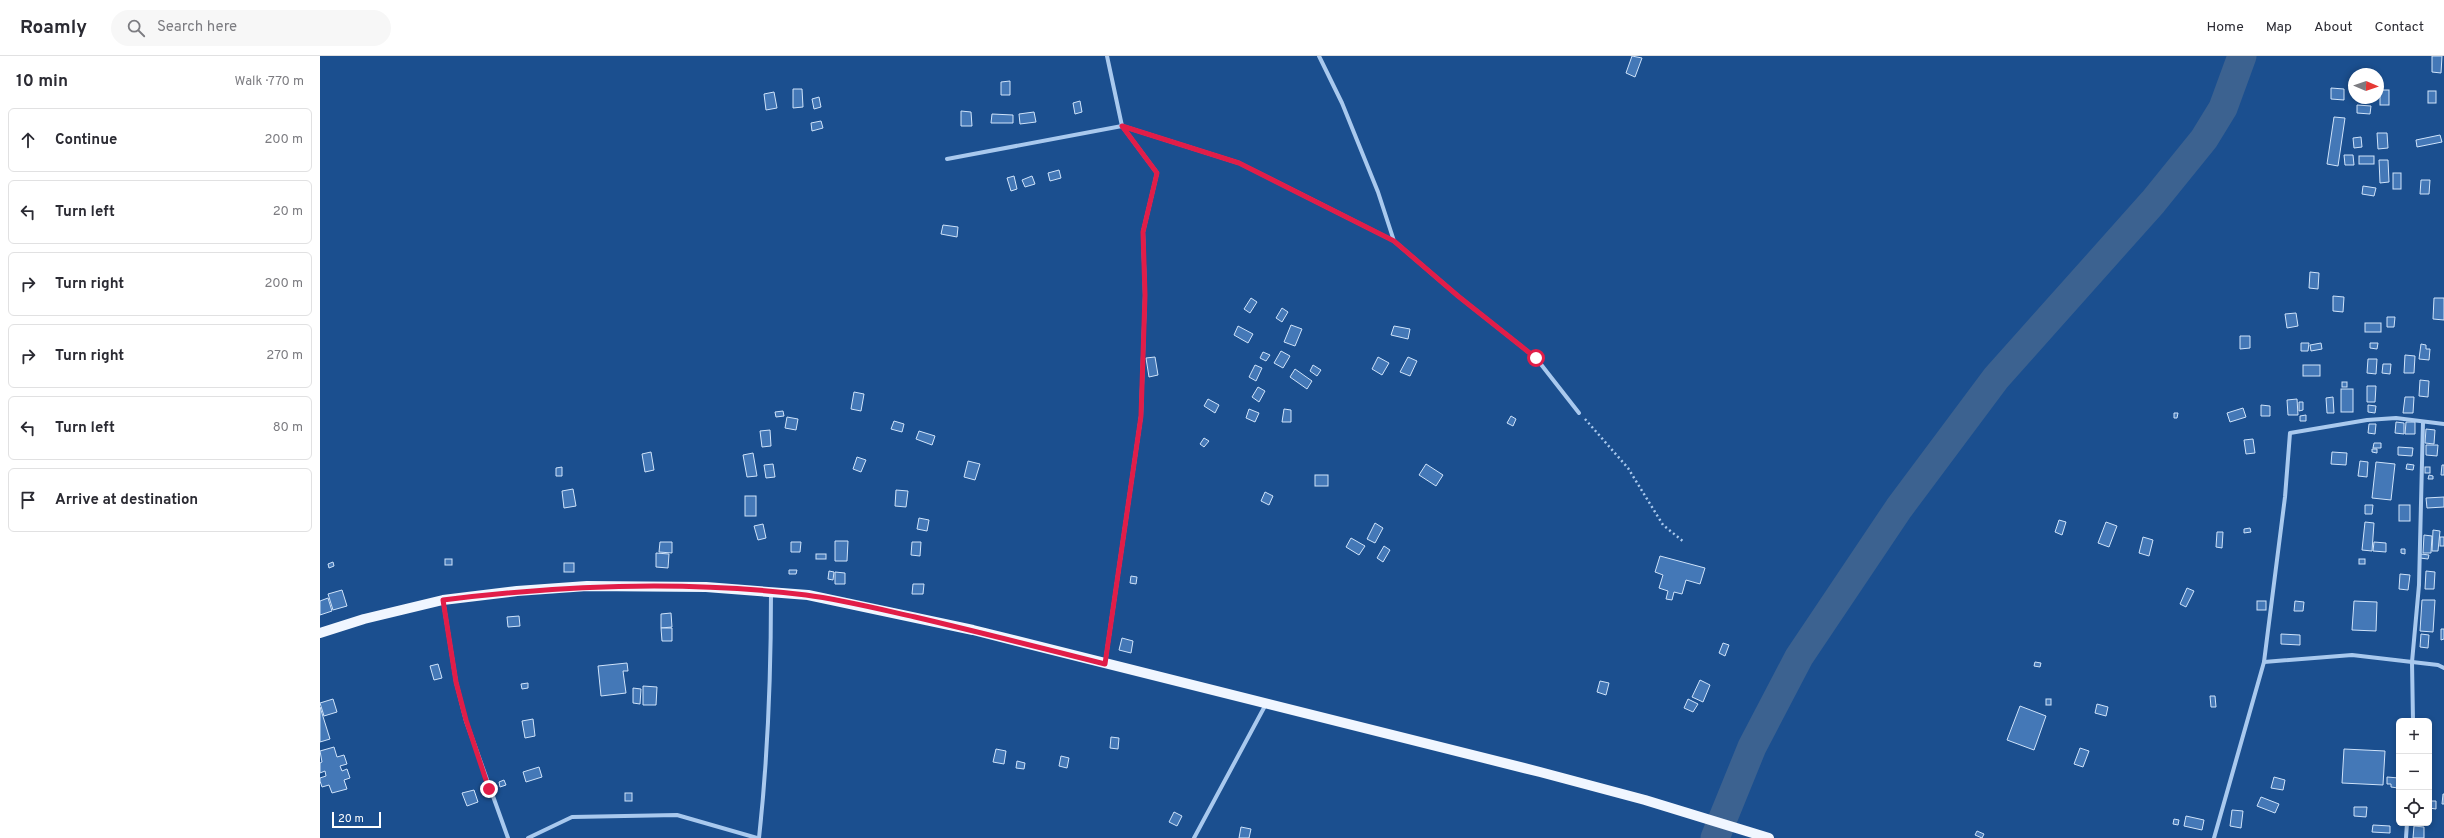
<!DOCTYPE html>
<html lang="en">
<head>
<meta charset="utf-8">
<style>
	:root { --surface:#fff; --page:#f7f7f7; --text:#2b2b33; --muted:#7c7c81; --line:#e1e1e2 }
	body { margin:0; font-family:Overpass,sans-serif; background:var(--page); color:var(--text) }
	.controls { position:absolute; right:12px; bottom:12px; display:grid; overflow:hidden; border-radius:6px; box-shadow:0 2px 6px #0003 }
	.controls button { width:36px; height:36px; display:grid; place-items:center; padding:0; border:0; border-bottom:1px solid var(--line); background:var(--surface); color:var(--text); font:20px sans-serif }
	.compass { position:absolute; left:2028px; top:12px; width:36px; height:36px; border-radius:50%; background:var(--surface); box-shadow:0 2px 6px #0003; rotate:92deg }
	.scale { position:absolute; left:12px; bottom:10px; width:49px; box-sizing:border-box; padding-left:4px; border:2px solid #fff; border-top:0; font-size:11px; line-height:14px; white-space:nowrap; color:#fff; -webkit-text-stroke:3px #1b4f8f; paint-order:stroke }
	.stop { position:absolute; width:12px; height:12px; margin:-9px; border:3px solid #e11d48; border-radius:50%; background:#fff }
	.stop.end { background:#e11d48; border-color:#fff; box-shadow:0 1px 4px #0008 }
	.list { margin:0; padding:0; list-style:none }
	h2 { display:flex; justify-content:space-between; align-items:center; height:52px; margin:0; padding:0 16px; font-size:17px }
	h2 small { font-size:13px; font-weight:400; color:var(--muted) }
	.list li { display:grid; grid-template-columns:26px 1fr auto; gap:12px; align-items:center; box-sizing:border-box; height:64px; margin:0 8px 8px; padding:0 8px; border:1px solid var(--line); border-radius:6px }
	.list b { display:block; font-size:15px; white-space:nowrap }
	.list em { font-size:13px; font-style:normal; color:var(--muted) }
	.icon { flex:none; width:22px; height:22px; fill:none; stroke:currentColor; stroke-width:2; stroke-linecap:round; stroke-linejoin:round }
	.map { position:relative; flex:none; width:2124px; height:782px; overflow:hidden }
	header { display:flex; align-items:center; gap:24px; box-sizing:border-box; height:56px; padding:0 20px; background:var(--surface); border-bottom:1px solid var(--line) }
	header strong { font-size:19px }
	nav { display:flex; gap:22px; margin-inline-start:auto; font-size:14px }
	.search { width:280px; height:36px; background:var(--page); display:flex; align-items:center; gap:10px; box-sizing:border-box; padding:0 14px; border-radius:22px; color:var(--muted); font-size:15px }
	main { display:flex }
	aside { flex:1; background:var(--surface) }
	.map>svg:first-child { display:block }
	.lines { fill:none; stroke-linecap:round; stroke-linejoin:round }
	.river { stroke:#3c6290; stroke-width:29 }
	.building { fill:#4478b7; stroke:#cfe3fa }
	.path { stroke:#a9c9ee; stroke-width:2.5; stroke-dasharray:2 3; stroke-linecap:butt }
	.minor { stroke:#a9c9ee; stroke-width:4 }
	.primary { stroke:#f0f6ff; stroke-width:10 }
	.route { stroke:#e11d48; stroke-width:5 }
</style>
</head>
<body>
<header>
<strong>Roamly</strong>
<div class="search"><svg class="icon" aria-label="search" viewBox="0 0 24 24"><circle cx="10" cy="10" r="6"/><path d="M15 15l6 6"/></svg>Search here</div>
<nav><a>Home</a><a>Map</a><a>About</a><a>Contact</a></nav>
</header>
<main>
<aside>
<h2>10 min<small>Walk · 770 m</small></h2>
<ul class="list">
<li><svg class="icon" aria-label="ahead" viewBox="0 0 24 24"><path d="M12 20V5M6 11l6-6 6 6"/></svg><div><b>Continue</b></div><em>200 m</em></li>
<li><svg class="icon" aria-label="left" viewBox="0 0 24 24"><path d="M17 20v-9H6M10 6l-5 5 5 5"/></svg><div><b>Turn left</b></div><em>20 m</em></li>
<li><svg class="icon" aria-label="right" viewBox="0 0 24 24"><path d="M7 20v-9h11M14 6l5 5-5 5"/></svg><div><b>Turn right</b></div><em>200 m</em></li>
<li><svg class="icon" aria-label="right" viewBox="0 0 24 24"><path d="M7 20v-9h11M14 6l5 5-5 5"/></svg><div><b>Turn right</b></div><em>270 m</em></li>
<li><svg class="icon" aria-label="left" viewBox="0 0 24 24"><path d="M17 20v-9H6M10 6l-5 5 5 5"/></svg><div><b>Turn left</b></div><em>80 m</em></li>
<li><svg class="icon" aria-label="arrive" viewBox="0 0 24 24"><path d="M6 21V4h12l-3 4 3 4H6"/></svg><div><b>Arrive at destination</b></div></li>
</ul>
</aside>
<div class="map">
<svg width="2124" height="782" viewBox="0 0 2124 782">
	<rect width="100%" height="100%" fill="#1b4f8f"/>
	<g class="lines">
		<polyline class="river" points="1395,782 1432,691 1479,601 1579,452 1676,322 1833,146 1884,83 1903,52 1922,0"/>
	</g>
	<g class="building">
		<polygon points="1312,0 1322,2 1315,21 1306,17"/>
		<polygon points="2112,0 2122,0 2121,17 2112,16"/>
		<polygon points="690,25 690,39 681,39 681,26"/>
		<polygon points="2011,32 2024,33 2024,44 2011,43"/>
		<polygon points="473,33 482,33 483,51 473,52"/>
		<rect x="2060" y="34" width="9" height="15"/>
		<rect x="2108" y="35" width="8" height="12"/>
		<polygon points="454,36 457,52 446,54 444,38"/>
		<polygon points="499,41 501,51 494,53 492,43"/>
		<polygon points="760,45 762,56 755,58 753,47"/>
		<polygon points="2037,49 2051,50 2050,58 2037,57"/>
		<polygon points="641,55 651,56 652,70 641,70"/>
		<polygon points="714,56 716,66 700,68 699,58"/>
		<polygon points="672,58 693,59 693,67 671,67"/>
		<polygon points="2014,61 2025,62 2018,110 2007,108"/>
		<polygon points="501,65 503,72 492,75 491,67"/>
		<polygon points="2057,77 2067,77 2068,92 2058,93"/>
		<polygon points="2120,79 2122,86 2097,91 2096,84"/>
		<polygon points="2041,81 2042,91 2034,92 2033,82"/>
		<polygon points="2024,99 2033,99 2034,109 2025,109"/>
		<rect x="2039" y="100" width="15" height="8"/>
		<polygon points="2059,104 2068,104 2069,126 2060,127"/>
		<polygon points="739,114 741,122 730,125 728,117"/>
		<rect x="2073" y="117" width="8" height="16"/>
		<polygon points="694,120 697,133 691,135 687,122"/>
		<polygon points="712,120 715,128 705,131 702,124"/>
		<polygon points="2101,124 2110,124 2109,138 2100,138"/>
		<polygon points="2043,130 2056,132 2054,140 2042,138"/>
		<polygon points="623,169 638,171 637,181 621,178"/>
		<polygon points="1990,216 1999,217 1998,233 1989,232"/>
		<polygon points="2013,240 2024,241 2023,256 2013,255"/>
		<polygon points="931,242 937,246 930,257 924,253"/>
		<polygon points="2114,242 2124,242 2124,264 2113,263"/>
		<polygon points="962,252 968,256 962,266 956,262"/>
		<polygon points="1976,257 1978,270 1967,272 1965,258"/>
		<polygon points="2067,261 2075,261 2074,271 2067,271"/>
		<rect x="2045" y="267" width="16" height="9"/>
		<polygon points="971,269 982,273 975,290 964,286"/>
		<polygon points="918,270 933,278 928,287 914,279"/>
		<polygon points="1074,270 1090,273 1088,283 1071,279"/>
		<polygon points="1920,280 1930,280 1930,292 1920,293"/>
		<polygon points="1981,287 1989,287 1988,295 1981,295"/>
		<polygon points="2001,287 2002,293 1991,295 1990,289"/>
		<polygon points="2050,287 2058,287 2057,293 2050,292"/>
		<polygon points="2101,288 2106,289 2106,293 2110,293 2109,304 2099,303"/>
		<polygon points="961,295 970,300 963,312 954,307"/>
		<polygon points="943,296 950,299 946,305 940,302"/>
		<polygon points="2085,299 2095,300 2094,317 2084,317"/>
		<polygon points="835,301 838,319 829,321 826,302"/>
		<polygon points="1058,301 1069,307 1062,319 1052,313"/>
		<polygon points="1088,301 1097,305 1090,320 1080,316"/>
		<polygon points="2048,303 2057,303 2056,318 2047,317"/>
		<polygon points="2063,308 2071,308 2070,318 2062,317"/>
		<polygon points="935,309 942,312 936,325 929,321"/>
		<polygon points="993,309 1001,314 997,320 990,315"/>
		<rect x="1983" y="309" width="17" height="11"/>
		<polygon points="975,313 992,325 987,333 970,321"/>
		<polygon points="2100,324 2109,325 2108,341 2099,340"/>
		<rect x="2022" y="326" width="5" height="5"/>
		<polygon points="2047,330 2056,330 2055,346 2047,346"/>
		<polygon points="938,331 945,335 939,346 932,341"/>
		<rect x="2021" y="333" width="12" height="23"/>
		<polygon points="534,336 544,338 541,355 531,353"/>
		<polygon points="2013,341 2014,357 2007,357 2006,342"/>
		<polygon points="2085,341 2094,341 2093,357 2083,357"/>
		<polygon points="888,343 899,349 895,357 884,350"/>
		<polygon points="1977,343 1978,359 1968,359 1967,344"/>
		<polygon points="1979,346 1983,346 1983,354 1979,355"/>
		<polygon points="1941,349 1950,350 1950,360 1941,360"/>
		<polygon points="2048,349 2056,350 2055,357 2048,356"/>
		<polygon points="1923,352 1926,361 1910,366 1907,357"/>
		<polygon points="929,353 939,357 935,366 926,362"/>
		<polygon points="964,353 971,354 971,366 962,366"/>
		<polygon points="463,355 464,360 456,361 455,356"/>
		<polygon points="1854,357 1858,357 1857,362 1854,362"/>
		<polygon points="1986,359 1986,365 1980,365 1980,360"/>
		<polygon points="1191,360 1196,363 1193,370 1187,367"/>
		<polygon points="467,361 478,363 476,374 465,372"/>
		<polygon points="574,365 584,368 582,376 571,373"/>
		<polygon points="2076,366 2084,367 2084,378 2075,377"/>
		<polygon points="2086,366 2095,366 2095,378 2085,378"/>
		<polygon points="2049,368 2056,368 2055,378 2048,377"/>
		<polygon points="2106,373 2115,374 2114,388 2105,387"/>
		<polygon points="450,374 451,390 442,391 440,375"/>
		<polygon points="599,375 615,380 612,389 596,383"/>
		<polygon points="884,382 889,385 884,391 880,388"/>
		<polygon points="1933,383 1935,397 1926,398 1924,384"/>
		<polygon points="2054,387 2061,387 2061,392 2053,392"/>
		<polygon points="2106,389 2118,389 2117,400 2106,399"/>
		<polygon points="2078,391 2093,392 2092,400 2078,399"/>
		<polygon points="2052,393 2057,393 2057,397 2052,396"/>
		<polygon points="331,396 334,414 325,416 322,398"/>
		<polygon points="2012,396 2027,397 2026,409 2011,408"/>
		<polygon points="433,397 437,420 427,421 423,399"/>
		<polygon points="537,401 546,404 541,416 533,413"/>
		<polygon points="648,405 660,408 655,424 644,421"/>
		<polygon points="2040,405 2048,406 2047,421 2038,420"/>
		<polygon points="2056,406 2075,408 2071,444 2052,442"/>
		<polygon points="453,408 455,421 446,422 444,409"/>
		<polygon points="1106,408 1123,419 1116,430 1099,419"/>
		<polygon points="2087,408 2094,409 2093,414 2086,413"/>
		<polygon points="2122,409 2124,409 2124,419 2121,419"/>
		<polygon points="242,411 242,420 236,420 236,412"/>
		<rect x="2105" y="411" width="5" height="6"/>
		<rect x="995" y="419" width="13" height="11"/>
		<polygon points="2109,419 2113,420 2113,423 2108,423"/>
		<polygon points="253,433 256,450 244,452 242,435"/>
		<polygon points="576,434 588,435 586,451 575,450"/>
		<polygon points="945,436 953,440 949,449 941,445"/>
		<rect x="425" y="440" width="11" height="20"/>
		<polygon points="2124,441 2124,451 2107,452 2106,442"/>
		<polygon points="2045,449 2053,449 2052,458 2045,458"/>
		<rect x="2079" y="449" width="11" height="16"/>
		<polygon points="599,462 609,464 607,475 597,473"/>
		<polygon points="1739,464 1746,466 1742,479 1735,476"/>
		<polygon points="1786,466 1797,470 1789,491 1778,487"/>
		<polygon points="2045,466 2054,467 2052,495 2042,494"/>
		<polygon points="1055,467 1063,472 1055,487 1047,483"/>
		<polygon points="443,468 446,482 438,484 434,470"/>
		<polygon points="1930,472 1931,476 1924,477 1924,473"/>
		<polygon points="2113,474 2120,475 2118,495 2112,495"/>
		<polygon points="1897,476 1903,476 1902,492 1896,491"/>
		<polygon points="2104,479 2112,480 2111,497 2103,497"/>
		<polygon points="1823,481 1833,484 1829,500 1819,497"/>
		<rect x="2120" y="481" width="4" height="9"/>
		<polygon points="1031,482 1045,490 1039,499 1026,491"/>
		<polygon points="515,485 528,485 527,505 515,505"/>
		<polygon points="340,486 352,486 352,497 339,496"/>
		<polygon points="471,486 481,486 480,496 471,496"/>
		<polygon points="592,486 601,486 600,500 591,499"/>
		<polygon points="2054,486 2066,487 2066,496 2053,495"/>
		<polygon points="1064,490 1070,494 1063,506 1057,502"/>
		<polygon points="2081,493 2085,493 2085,498 2081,497"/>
		<polygon points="336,497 349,498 348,512 336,511"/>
		<rect x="496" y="498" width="10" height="5"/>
		<polygon points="2101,498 2109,499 2108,503 2100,502"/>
		<polygon points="1340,500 1385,512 1380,528 1366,524 1362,538 1354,536 1352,544 1346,543 1348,535 1339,532 1343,519 1335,516"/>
		<rect x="125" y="503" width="7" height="6"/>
		<rect x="2039" y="503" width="6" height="5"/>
		<polygon points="13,506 14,510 9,512 8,508"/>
		<rect x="244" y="507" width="10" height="9"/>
		<polygon points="469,514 477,514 476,518 469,518"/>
		<polygon points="509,515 514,516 513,524 508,523"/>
		<polygon points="2106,515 2115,516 2114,533 2105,533"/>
		<polygon points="515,516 525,517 525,528 515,528"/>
		<polygon points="2080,518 2090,519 2088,534 2079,533"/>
		<polygon points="811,520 817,521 816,528 810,527"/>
		<polygon points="593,528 604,528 603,538 592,538"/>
		<polygon points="1867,532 1874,535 1866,551 1860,548"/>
		<polygon points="22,534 27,550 13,554 8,538"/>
		<polygon points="8,542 12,555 0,559 0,545"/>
		<polygon points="2102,544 2115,544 2113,576 2100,575"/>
		<rect x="1937" y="545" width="9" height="9"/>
		<polygon points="1975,545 1984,546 1983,555 1974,555"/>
		<polygon points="2034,545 2057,546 2056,575 2032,574"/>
		<polygon points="351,557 352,571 341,572 341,558"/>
		<polygon points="199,560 200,570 188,571 187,561"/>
		<polygon points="341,572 352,572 352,585 342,585"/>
		<polygon points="2121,573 2124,573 2124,583 2121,584"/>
		<polygon points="1961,578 1980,579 1980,589 1961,588"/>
		<polygon points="2101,578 2109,579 2108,592 2100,591"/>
		<polygon points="802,582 813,585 811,597 799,594"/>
		<polygon points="1403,587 1409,589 1405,600 1399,597"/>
		<polygon points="1715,606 1721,607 1720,611 1714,610"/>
		<polygon points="307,607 308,615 303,615 306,637 281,640 278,610"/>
		<polygon points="118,608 122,622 114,624 110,610"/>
		<polygon points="1380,624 1390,629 1383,646 1372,641"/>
		<polygon points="1280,625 1289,627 1286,639 1277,636"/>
		<polygon points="208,627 208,632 202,633 201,628"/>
		<polygon points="323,630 337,631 336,649 323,649"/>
		<polygon points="313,632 321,633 320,648 313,647"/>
		<polygon points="1890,640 1895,640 1896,651 1891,651"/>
		<polygon points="13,643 17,656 4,660 0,647"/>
		<polygon points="1368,643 1378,648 1373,656 1364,652"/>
		<rect x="1726" y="643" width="5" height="6"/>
		<polygon points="1777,648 1788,651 1786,660 1775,657"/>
		<polygon points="1700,650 1726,660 1714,694 1687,684"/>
		<polygon points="0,651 10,683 0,686"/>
		<polygon points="213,663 215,680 205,682 202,665"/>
		<polygon points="791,681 799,682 798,693 790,692"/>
		<polygon points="14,691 17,701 24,699 27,708 20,710 22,715 27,713 30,722 24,724 27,733 12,737 9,729 2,731 0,725 0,722 6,720 5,715 0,717 0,707 2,706 0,695"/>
		<polygon points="1760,692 1769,695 1763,711 1754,708"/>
		<polygon points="676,693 686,695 684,708 673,706"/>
		<polygon points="2024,693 2065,695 2063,729 2022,727"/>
		<polygon points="741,700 749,702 747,712 739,710"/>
		<polygon points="697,705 705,707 704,713 696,712"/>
		<polygon points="219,711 222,721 206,726 203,716"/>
		<polygon points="1954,721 1965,724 1963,734 1951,732"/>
		<polygon points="2067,721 2079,722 2078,732 2071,731 2071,728 2067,728"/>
		<polygon points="184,724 186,729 180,731 179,726"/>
		<polygon points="154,734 158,746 147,750 142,737"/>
		<rect x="305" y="737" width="7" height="8"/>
		<polygon points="2123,738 2124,738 2124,748 2122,748"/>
		<polygon points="1941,741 1959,748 1955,757 1937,750"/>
		<polygon points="2109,745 2116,745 2116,753 2109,752"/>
		<polygon points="2034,751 2047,751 2046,761 2034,760"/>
		<polygon points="1912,754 1923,755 1921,772 1910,770"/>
		<polygon points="854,756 862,760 857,770 849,766"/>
		<polygon points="1866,760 1884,764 1882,774 1864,770"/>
		<polygon points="1854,763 1859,764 1858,769 1853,768"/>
		<polygon points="2053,769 2070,770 2070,777 2052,776"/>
		<polygon points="2094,770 2104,771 2104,782 2093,782"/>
		<polygon points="921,771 931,773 929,782 919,782"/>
		<polygon points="1657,775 1664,778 1662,782 1655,779"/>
	</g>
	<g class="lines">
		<polyline class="path" points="1265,363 1308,412 1343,469 1364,486"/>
		<g class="minor">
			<polyline points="999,0 1022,47 1058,136 1074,185 1138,240 1216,302 1259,357"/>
			<polyline points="627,103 802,70 919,107 1074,185"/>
			<polyline points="123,544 136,626 146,665 188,782"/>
			<polyline points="1944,606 2032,599 2118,609 2124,612"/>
			<polyline points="785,608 821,360 825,239 823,176 837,117 802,70 787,0"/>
			<polyline points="2093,665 2092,606 2099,529 2103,366"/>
			<polyline points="208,782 252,761 357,759 437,782"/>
			<path d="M439,782C448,700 451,619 451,537"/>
			<polyline points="874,782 946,648"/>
			<polyline points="1894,782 1944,606 1965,441 1970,377 2047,364 2076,362 2124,368"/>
			<polyline points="2086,782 2087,767"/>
		</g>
		<polyline class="primary" points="0,577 44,563 123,544 197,535 267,530 386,531 488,539 653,574 1220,716 1325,744 1449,782"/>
	</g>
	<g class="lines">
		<path class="route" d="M169,733L146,664L136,626L123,544C243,529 365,524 486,539C523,544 559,553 595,561C659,576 722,592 785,608L821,360L825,239L823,176L837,117L802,70L919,107L1074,185L1138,240L1216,302"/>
	</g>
</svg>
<div class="controls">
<button>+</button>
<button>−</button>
<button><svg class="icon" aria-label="locate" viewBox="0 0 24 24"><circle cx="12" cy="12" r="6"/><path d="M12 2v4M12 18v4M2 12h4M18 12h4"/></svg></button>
</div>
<svg class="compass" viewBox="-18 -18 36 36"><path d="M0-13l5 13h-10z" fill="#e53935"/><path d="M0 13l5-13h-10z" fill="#7c7c81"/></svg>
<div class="scale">20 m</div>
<div class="stop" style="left:1216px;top:302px"></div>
<div class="stop end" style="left:169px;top:733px"></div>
</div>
</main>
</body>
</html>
